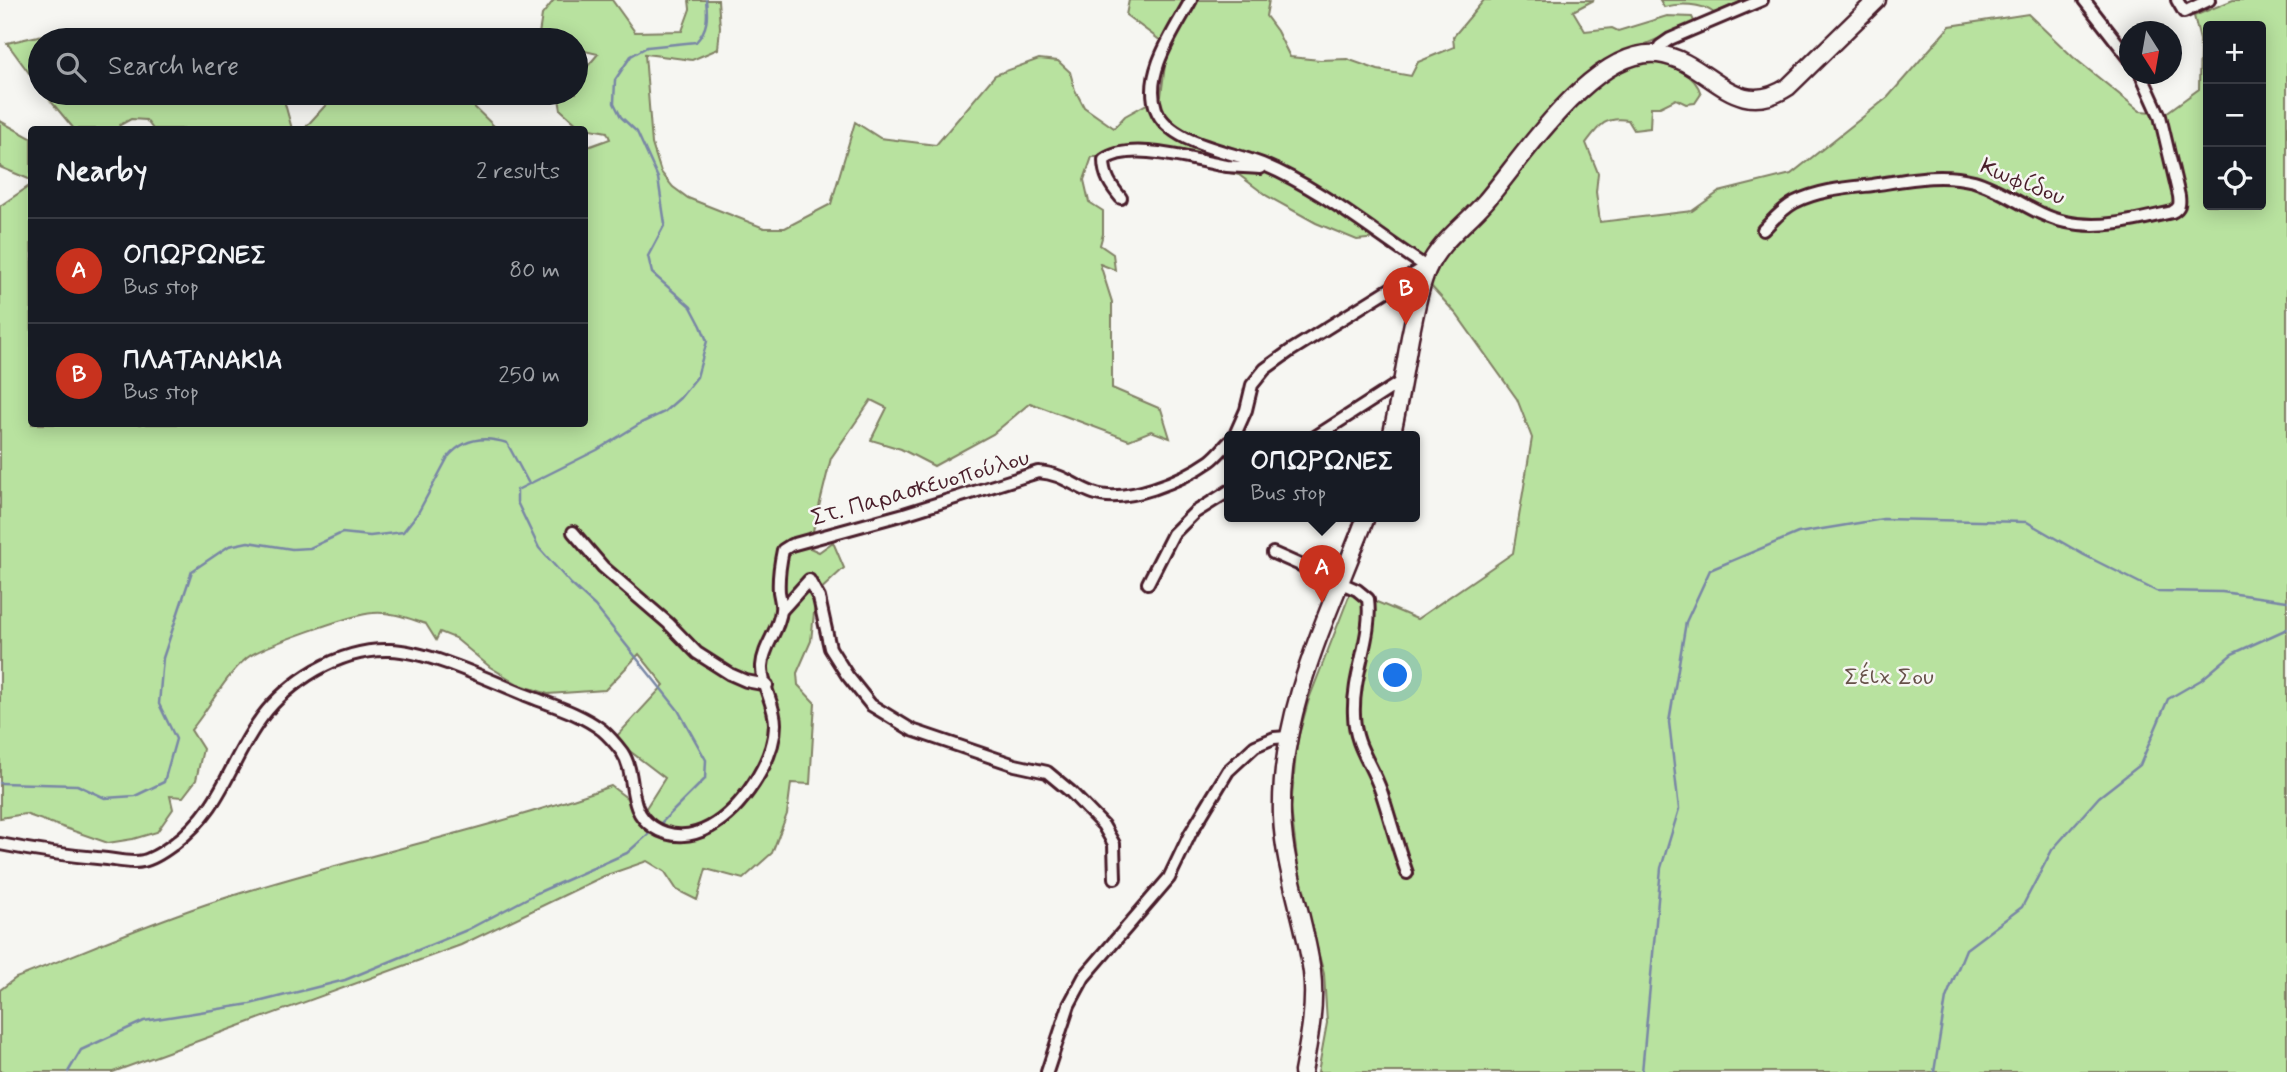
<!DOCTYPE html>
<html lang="en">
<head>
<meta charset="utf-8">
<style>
	:root { --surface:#171b24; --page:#242831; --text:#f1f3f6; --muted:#9ea1a6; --line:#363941; --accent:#c8321e }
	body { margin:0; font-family:Mynerve,sans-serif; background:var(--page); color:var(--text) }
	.controls { position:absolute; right:21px; top:21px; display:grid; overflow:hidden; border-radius:7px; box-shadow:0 4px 18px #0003 }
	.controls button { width:63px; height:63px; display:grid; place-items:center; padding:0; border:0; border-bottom:2px solid var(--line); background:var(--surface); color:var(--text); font:35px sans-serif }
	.compass { position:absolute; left:2119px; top:21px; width:63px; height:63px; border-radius:50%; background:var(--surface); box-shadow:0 4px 18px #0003; rotate:169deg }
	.you { position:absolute; left:1396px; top:676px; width:24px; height:24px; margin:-18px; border:5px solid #fff; border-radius:50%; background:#1a73e8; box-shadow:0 0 0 10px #1a73e833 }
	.badge { display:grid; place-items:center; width:46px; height:46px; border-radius:50%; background:var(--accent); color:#fff; font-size:23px; font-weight:700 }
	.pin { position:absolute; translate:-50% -58px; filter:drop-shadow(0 2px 4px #0008) }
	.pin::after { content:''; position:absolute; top:37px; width:24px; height:21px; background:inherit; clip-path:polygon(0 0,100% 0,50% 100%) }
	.popup { position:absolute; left:1224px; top:431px; width:196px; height:91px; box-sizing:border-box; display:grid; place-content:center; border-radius:7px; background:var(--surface); filter:drop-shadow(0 2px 5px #0005); font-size:23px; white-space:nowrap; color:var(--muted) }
	.popup b { font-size:26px; color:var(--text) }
	.popup::after { content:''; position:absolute; left:50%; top:100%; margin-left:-14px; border:14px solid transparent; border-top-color:var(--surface) }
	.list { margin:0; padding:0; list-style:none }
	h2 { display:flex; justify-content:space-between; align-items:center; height:91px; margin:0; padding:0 28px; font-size:30px }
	h2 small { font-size:23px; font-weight:400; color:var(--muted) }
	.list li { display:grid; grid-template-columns:46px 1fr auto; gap:21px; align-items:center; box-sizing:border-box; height:105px; padding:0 28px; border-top:2px solid var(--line) }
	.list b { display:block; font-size:26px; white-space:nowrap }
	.list p { margin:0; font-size:23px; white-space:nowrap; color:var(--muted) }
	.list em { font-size:23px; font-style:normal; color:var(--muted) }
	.icon { flex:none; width:38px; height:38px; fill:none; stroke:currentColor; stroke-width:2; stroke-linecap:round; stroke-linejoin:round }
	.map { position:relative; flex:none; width:2287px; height:1072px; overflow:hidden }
	.search { position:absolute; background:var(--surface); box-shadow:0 4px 18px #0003; left:28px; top:28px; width:560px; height:77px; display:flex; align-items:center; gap:18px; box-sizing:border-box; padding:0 24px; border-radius:38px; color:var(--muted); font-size:26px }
	.panel { position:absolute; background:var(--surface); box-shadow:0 4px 18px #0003; left:28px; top:126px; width:560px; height:301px; border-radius:7px }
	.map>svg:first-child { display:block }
	.green { fill:#b8e29f; stroke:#818065; stroke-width:2; fill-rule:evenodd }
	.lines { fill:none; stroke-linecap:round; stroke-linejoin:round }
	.stream { stroke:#7987a5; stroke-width:2.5 }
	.minor-casing { stroke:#4a1f2b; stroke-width:16 }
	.secondary-casing { stroke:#4a1f2b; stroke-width:21 }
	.minor { stroke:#f6f6f2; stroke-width:10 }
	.secondary { stroke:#f6f6f2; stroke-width:16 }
	.labels { text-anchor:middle; stroke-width:5; stroke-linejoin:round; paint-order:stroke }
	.street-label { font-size:24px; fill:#4a1f2b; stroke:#f6f6f2 }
	.park-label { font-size:24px; fill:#665048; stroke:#f6f6f2 }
</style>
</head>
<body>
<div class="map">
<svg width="2287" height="1072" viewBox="0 0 2287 1072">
	<rect width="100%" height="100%" fill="#f6f6f2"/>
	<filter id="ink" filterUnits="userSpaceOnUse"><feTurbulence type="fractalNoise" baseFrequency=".0143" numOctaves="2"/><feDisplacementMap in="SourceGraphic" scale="14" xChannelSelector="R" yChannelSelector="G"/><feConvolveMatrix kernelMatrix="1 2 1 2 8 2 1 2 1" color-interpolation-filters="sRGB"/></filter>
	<g filter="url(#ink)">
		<g class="green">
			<path d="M554,0H612L635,32L682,31L690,9L689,0H718L720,27L718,49L692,60L645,54L652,144L661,172L673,187L688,198L764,228H785L831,204L855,122L880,138L936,145L995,75L1039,59L1058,61L1070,72L1075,90L1084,107L1114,128L1125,116L1161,96L1166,57L1197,0H1269L1266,16L1277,31L1290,57L1320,60L1347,59L1378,70L1411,76L1418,62L1454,47L1453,37L1484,0H1594L1573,11L1585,31L1612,28L1618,31L1667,16L1692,17L1695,23L1646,44L1647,60C1669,66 1694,70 1701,94L1695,103L1686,104L1676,99L1660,107H1651L1650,128L1634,130L1628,120C1605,116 1599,126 1586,143L1598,173L1596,192L1600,222L1692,211L1719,192L1791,174L1888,97L1950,26L2028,14L2073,57L2140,111L2166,113L2199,89L2200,40L2194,16L2233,0H2287V1072H1318L1327,1023L1324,974L1300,883L1291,808L1297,742L1309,699L1351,591L1417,619L1513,553L1532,438L1517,399L1457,315L1430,285L1443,259L1420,260L1388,237L1357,240L1316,223L1267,196L1239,175L1163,159L1133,156L1092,157L1084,180L1089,202L1103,211V234L1100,245L1113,254L1115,270L1100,264L1112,302V388L1161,409L1170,438L1151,431L1129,440L1030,403L993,434L934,466L901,449L871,440L887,408L871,400L831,458L812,535L801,544L819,552L833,542L844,568L816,594L811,641L797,673L798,685L815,703L810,784L791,783L787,814L772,853L743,879L706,869L697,900L677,890L665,872L647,861L604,876L461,945L113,1072H0V990L16,978C83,952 150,922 219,900C348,858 482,832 611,786L644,811L665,778L614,739L664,685L639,654L605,690L548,694L518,684L490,667L455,638L440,632L436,640L426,624C410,619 390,611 373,613C353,614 262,646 247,658C223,678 211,706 191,730L203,749L196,780L183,797L170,796L173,809L157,832L133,839L108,843L25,814L0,818V206L31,185L32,424H584L585,148L610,139L607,132L580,127L561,110L558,93H576V75L581,74L598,54L576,49V40H554L539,34L542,15ZM2208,26H2261V205H2208Z"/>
			<polygon points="1129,0 1185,0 1161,41 1126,15"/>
			<path d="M1660,0H1745L1714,13C1701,3 1680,3 1664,7Z"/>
			<polygon points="47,34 83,40 40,40 40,88 7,43"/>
			<polygon points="44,93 282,93 292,129 153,129 146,120 131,119 120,125 118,129 74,129"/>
			<polygon points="355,93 460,93 497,129 304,129 333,97"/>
			<polygon points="0,121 31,138 31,180 0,167"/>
		</g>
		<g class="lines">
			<g class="stream">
				<path d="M0,783L77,785L105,798L135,796L164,782L176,739L159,704L163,658L192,571L229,546L248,542L292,549L310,548L342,533L370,536L403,532L418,513L448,457C464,438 485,436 507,443L528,482"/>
				<path d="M658,826L705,779L706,760L678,710L595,606L571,584L539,548L517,502V490L597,450L641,423L664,412L680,398L697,377L707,341L701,326L691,307L652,273L648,256L665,224L658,178L637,132L621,117L614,103L615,80L631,56L647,47L696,42C708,29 708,17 706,0"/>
				<polyline points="68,1072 81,1050 144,1021 250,1004 345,980 467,930 537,893 627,853 653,830"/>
				<polyline points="1642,1072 1661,868 1679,809 1669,722 1686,622 1710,570 1798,533 1883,519 2027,522 2084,555 2156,591 2222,592 2287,601"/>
				<polyline points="1934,1072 1946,998 1966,949 2022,907 2052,850 2099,797 2140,765 2168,699 2201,680 2232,654 2287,629"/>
			</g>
			<defs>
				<g id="minor">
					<path d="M1191,0C1175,30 1143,73 1156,109C1169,144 1230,151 1262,164C1322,189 1371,231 1425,266L1430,264"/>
					<polyline points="2084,0 2130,59"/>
					<polyline points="2177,0 2184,12 2209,0"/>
					<polyline points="1657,54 1660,46 1670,39 1762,0"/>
					<path d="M1121,198C1111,186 1104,176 1104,160C1131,140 1195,161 1227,166C1238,167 1249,167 1260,168"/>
					<path d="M1763,230C1773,220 1782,209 1795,202C1819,190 1847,188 1873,185C1906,180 1940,172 1974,181C2005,190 2035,216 2066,222C2101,230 2137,220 2172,212C2180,208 2180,204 2179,196L2160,116L2141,74"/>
					<polyline points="1234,437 1246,410 1252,385 1265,369 1290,351 1430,264"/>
					<polyline points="1315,437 1402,381"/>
					<polyline points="573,532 603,567 668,623 697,653 730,674 746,681 767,685"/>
					<path d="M1273,553L1357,590L1368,599C1373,637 1352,674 1354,715C1355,747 1371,762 1381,791C1390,818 1397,846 1407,873"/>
					<polyline points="1148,583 1173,534 1194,513 1229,491"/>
					<polyline points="781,611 809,580 819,598 830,648 847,675 871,705 912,730 1015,765 1047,772 1071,792 1103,825 1114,844 1115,878"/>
					<path d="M0,844C35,851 71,856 107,859C117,860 132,864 143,861C153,859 166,850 174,844C224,806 228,763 262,717C277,697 294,683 316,670C339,657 362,649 390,650C429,651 489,680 526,695C551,705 580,713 602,730C609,736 616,744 622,752C638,776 625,809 653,827C671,839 692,837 710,827C741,810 775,760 775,724C775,704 761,685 762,666C763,646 780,629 781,610C782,604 780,598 779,592C778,578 780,564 783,550L791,545L904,514L1038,472C1064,474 1071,485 1093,493C1125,505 1183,480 1210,461C1217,456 1223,448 1229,442"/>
					<polyline points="1047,1072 1069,1005 1084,977 1169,878 1190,834 1228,771 1255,746 1274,738 1288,737"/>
				</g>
				<g id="secondary">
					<path d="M1391,437C1399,404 1404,371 1410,337C1415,315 1418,291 1427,270C1439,242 1466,224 1485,202C1523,158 1593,47 1658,54C1709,60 1733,123 1788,87L1877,0"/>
					<path d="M1303,1072C1309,1040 1316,1005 1312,972C1305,919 1284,870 1282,816C1279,709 1329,615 1366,517"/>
				</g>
			</defs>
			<use href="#minor" class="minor-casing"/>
			<use href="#secondary" class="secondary-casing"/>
			<use href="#minor" class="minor"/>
			<use href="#secondary" class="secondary"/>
		</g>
	</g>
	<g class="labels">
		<g class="street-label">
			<text transform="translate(2023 181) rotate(22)" y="8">Κωφίδου</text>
			<text transform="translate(920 487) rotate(-16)" y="8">Στ. Παρασκευοπούλου</text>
		</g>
		<g class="park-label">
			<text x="1889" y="684">Σέιχ Σου</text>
		</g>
	</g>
</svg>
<div class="controls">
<button>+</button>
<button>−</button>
<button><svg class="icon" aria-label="locate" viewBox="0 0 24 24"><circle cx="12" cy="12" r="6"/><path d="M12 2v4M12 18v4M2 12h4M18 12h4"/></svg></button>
</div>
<svg class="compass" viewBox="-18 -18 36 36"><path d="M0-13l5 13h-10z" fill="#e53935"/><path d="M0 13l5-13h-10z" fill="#9ea1a6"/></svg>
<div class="you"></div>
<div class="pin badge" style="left:1322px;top:603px">A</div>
<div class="popup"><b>ΟΠΩΡΩΝΕΣ</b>Bus stop</div>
<div class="pin badge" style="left:1406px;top:325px">B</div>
<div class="search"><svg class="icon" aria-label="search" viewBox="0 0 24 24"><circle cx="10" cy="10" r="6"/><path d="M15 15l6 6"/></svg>Search here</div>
<section class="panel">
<h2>Nearby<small>2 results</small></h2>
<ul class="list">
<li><span class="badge">A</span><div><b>ΟΠΩΡΩΝΕΣ</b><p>Bus stop</p></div><em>80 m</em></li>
<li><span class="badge">B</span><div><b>ΠΛΑΤΑΝΑΚΙΑ</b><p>Bus stop</p></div><em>250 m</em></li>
</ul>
</section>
</div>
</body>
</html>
